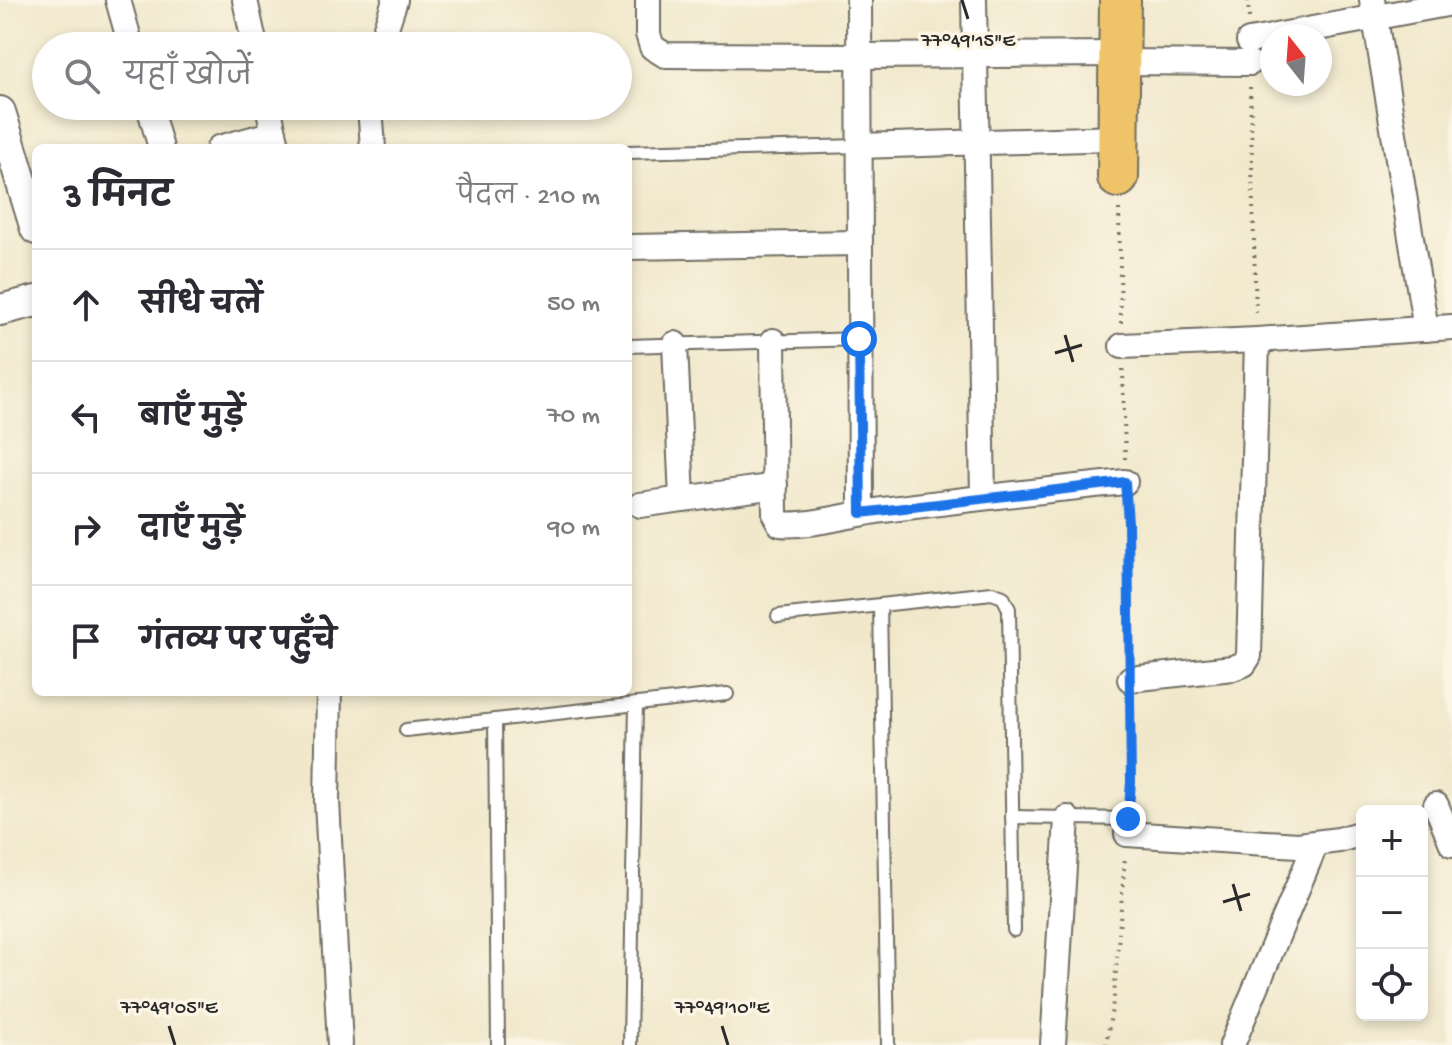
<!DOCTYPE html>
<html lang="hi">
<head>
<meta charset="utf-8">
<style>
	:root { --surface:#fff; --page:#f7f7f7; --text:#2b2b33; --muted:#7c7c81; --line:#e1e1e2 }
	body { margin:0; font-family:"Gochi Hand","Playpen Sans Deva",sans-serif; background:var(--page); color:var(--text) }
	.controls { position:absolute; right:24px; bottom:24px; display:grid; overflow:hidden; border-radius:12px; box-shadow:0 4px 12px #0003 }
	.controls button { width:72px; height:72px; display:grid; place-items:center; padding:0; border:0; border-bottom:2px solid var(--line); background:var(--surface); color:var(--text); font:40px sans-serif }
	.compass { position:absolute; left:1260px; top:24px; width:72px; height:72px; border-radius:50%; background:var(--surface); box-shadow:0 4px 12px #0003; rotate:343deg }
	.stop { position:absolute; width:24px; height:24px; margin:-18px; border:6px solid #1a73e8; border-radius:50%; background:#fff }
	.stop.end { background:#1a73e8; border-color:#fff; box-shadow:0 2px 8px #0008 }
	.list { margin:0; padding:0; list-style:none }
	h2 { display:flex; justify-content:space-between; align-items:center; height:104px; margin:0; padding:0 32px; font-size:34px }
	h2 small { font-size:26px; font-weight:400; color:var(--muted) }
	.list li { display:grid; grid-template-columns:52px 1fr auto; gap:24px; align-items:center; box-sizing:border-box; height:112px; padding:0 32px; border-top:2px solid var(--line) }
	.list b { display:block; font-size:30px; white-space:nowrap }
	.list em { font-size:26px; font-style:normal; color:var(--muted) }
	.icon { flex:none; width:44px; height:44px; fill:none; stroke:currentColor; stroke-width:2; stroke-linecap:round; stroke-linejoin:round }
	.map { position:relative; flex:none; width:1452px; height:1045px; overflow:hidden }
	.search { position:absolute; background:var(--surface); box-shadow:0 4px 12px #0003; left:32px; top:32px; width:600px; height:88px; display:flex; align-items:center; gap:20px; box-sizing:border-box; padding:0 28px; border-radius:44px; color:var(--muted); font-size:30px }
	.panel { position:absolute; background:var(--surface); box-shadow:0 4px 12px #0003; left:32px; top:144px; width:600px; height:552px; border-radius:12px }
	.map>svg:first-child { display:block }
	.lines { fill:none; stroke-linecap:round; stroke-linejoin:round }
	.service-casing { stroke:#706d63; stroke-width:16 }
	.minor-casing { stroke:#706d63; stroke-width:28 }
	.tertiary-casing { stroke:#706d63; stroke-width:34 }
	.primary-casing { stroke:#706d63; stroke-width:44 }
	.path { stroke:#706d63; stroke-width:4; stroke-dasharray:2 6; stroke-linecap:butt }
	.service { stroke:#fff; stroke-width:12 }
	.minor { stroke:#fff; stroke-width:24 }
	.tertiary { stroke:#fff; stroke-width:30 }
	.primary { stroke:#efc469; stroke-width:40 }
	.route { stroke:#1a73e8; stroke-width:10 }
	.ticks { fill:none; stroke:#2b2b2b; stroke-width:3 }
	.ticks-label { font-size:20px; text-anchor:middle; fill:#2b2b2b; stroke:#fcf5e5; stroke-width:7; stroke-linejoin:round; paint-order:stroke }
</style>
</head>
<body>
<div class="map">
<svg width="1452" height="1045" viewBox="0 0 1452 1045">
	<rect width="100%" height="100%" fill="#fcf5e5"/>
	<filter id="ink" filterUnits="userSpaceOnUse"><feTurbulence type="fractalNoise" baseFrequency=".0125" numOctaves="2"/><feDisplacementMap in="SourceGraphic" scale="16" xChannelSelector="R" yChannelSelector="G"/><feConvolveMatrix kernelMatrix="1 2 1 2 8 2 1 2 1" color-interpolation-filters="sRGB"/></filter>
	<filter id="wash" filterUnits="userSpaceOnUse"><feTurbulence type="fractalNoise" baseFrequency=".006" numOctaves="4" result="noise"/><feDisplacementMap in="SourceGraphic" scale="32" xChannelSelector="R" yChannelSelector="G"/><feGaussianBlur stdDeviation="1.8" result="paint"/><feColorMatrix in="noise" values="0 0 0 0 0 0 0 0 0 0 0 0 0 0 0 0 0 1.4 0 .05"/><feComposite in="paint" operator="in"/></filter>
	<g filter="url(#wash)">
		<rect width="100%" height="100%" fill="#f1e8cc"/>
	</g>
	<g filter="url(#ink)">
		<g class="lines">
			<defs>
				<g id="service">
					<polyline points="628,152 860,146"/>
					<polyline points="628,346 859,339"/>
					<polyline points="880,605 888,1045"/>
					<polyline points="778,616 992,593 1003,597 1009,609 1014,930"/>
					<polyline points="495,720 498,1045"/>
					<polyline points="406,730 727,694"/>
					<polyline points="1012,817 1128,819"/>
					<polyline points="630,1045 636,704"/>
				</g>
				<g id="minor">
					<polyline points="118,0 131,46"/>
					<polyline points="245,0 255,46"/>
					<polyline points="648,0 648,34 652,47 665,55 858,56 1120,54"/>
					<polyline points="859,0 861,513"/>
					<polyline points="974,0 983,497"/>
					<polyline points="1372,0 1426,329"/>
					<polyline points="1275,36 1452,3"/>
					<polyline points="1249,41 1272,37"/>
					<polyline points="380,46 395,0"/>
					<polyline points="1119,62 1250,63"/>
					<polyline points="149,106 161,148"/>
					<polyline points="268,106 277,146"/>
					<polyline points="370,106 373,148"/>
					<polyline points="860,146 1119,138"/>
					<polyline points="219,148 274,133"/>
					<polyline points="628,247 859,243"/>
					<path d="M773,341L775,515L780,524C809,527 852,514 883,510C963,500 1044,490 1125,482"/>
					<polyline points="675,344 682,499"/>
					<polyline points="1122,346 1257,340 1452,327"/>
					<polyline points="640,505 775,486"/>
					<polyline points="1130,679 1233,668 1244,664 1249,656 1257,340"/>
					<polyline points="329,692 327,801 340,1045"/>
					<polyline points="1436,805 1452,844"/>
					<polyline points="1127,834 1298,845 1339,840 1362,833"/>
					<polyline points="1053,1045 1067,818"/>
					<polyline points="1232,1045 1316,843"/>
				</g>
				<g id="tertiary">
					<polyline points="0,112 36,229"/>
					<polyline points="0,310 36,301"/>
				</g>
				<polyline id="primary" points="1118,177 1120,0"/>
			</defs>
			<use href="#service" class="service-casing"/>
			<use href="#minor" class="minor-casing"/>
			<use href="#tertiary" class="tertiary-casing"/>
			<use href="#primary" class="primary-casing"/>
			<g class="path">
				<polyline points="1248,0 1249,18"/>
				<polyline points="1250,87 1256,318"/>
				<polyline points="1119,209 1121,324"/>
				<polyline points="1123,369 1125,460"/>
				<polyline points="1127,505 1129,656"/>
				<polyline points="1129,800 1130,701"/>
				<polyline points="1106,1045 1114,996 1125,857"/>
			</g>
			<use href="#service" class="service"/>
			<use href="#minor" class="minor"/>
			<use href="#tertiary" class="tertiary"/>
			<use href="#primary" class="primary"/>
		</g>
	</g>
	<g class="lines" filter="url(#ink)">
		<polyline class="route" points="859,339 861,513 1125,482 1128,522 1131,782 1128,819"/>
	</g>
	<path class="ticks" d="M962,0L968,19M1065,335L1073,362M1055,353L1082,345M1233,884L1241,911M1223,902L1250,894M169,1026L175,1045M722,1026L728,1045"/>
	<g class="ticks-label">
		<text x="968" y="46">77°49'15"E</text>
		<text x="169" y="1013">77°49'05"E</text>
		<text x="722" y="1013">77°49'10"E</text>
	</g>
</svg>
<div class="controls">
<button>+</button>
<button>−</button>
<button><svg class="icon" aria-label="locate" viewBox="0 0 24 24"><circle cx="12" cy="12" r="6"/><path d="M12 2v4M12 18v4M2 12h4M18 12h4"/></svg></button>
</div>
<svg class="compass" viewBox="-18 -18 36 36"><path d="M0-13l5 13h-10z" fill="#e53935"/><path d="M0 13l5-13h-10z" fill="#7c7c81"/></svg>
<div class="stop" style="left:859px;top:339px"></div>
<div class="stop end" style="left:1128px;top:819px"></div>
<div class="search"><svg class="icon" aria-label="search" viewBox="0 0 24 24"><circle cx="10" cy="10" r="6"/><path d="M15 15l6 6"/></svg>यहाँ खोजें</div>
<section class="panel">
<h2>3 मिनट<small>पैदल · 210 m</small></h2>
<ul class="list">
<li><svg class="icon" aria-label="ahead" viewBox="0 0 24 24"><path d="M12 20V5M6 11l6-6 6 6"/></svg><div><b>सीधे चलें</b></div><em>50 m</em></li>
<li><svg class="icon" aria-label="left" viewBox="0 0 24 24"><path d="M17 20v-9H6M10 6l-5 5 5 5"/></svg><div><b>बाएँ मुड़ें</b></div><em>70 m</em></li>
<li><svg class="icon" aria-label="right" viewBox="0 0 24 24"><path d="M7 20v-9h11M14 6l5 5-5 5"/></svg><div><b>दाएँ मुड़ें</b></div><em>90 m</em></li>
<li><svg class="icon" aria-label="arrive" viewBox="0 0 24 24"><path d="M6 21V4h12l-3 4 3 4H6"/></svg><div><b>गंतव्य पर पहुँचे</b></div></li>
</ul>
</section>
</div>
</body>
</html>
